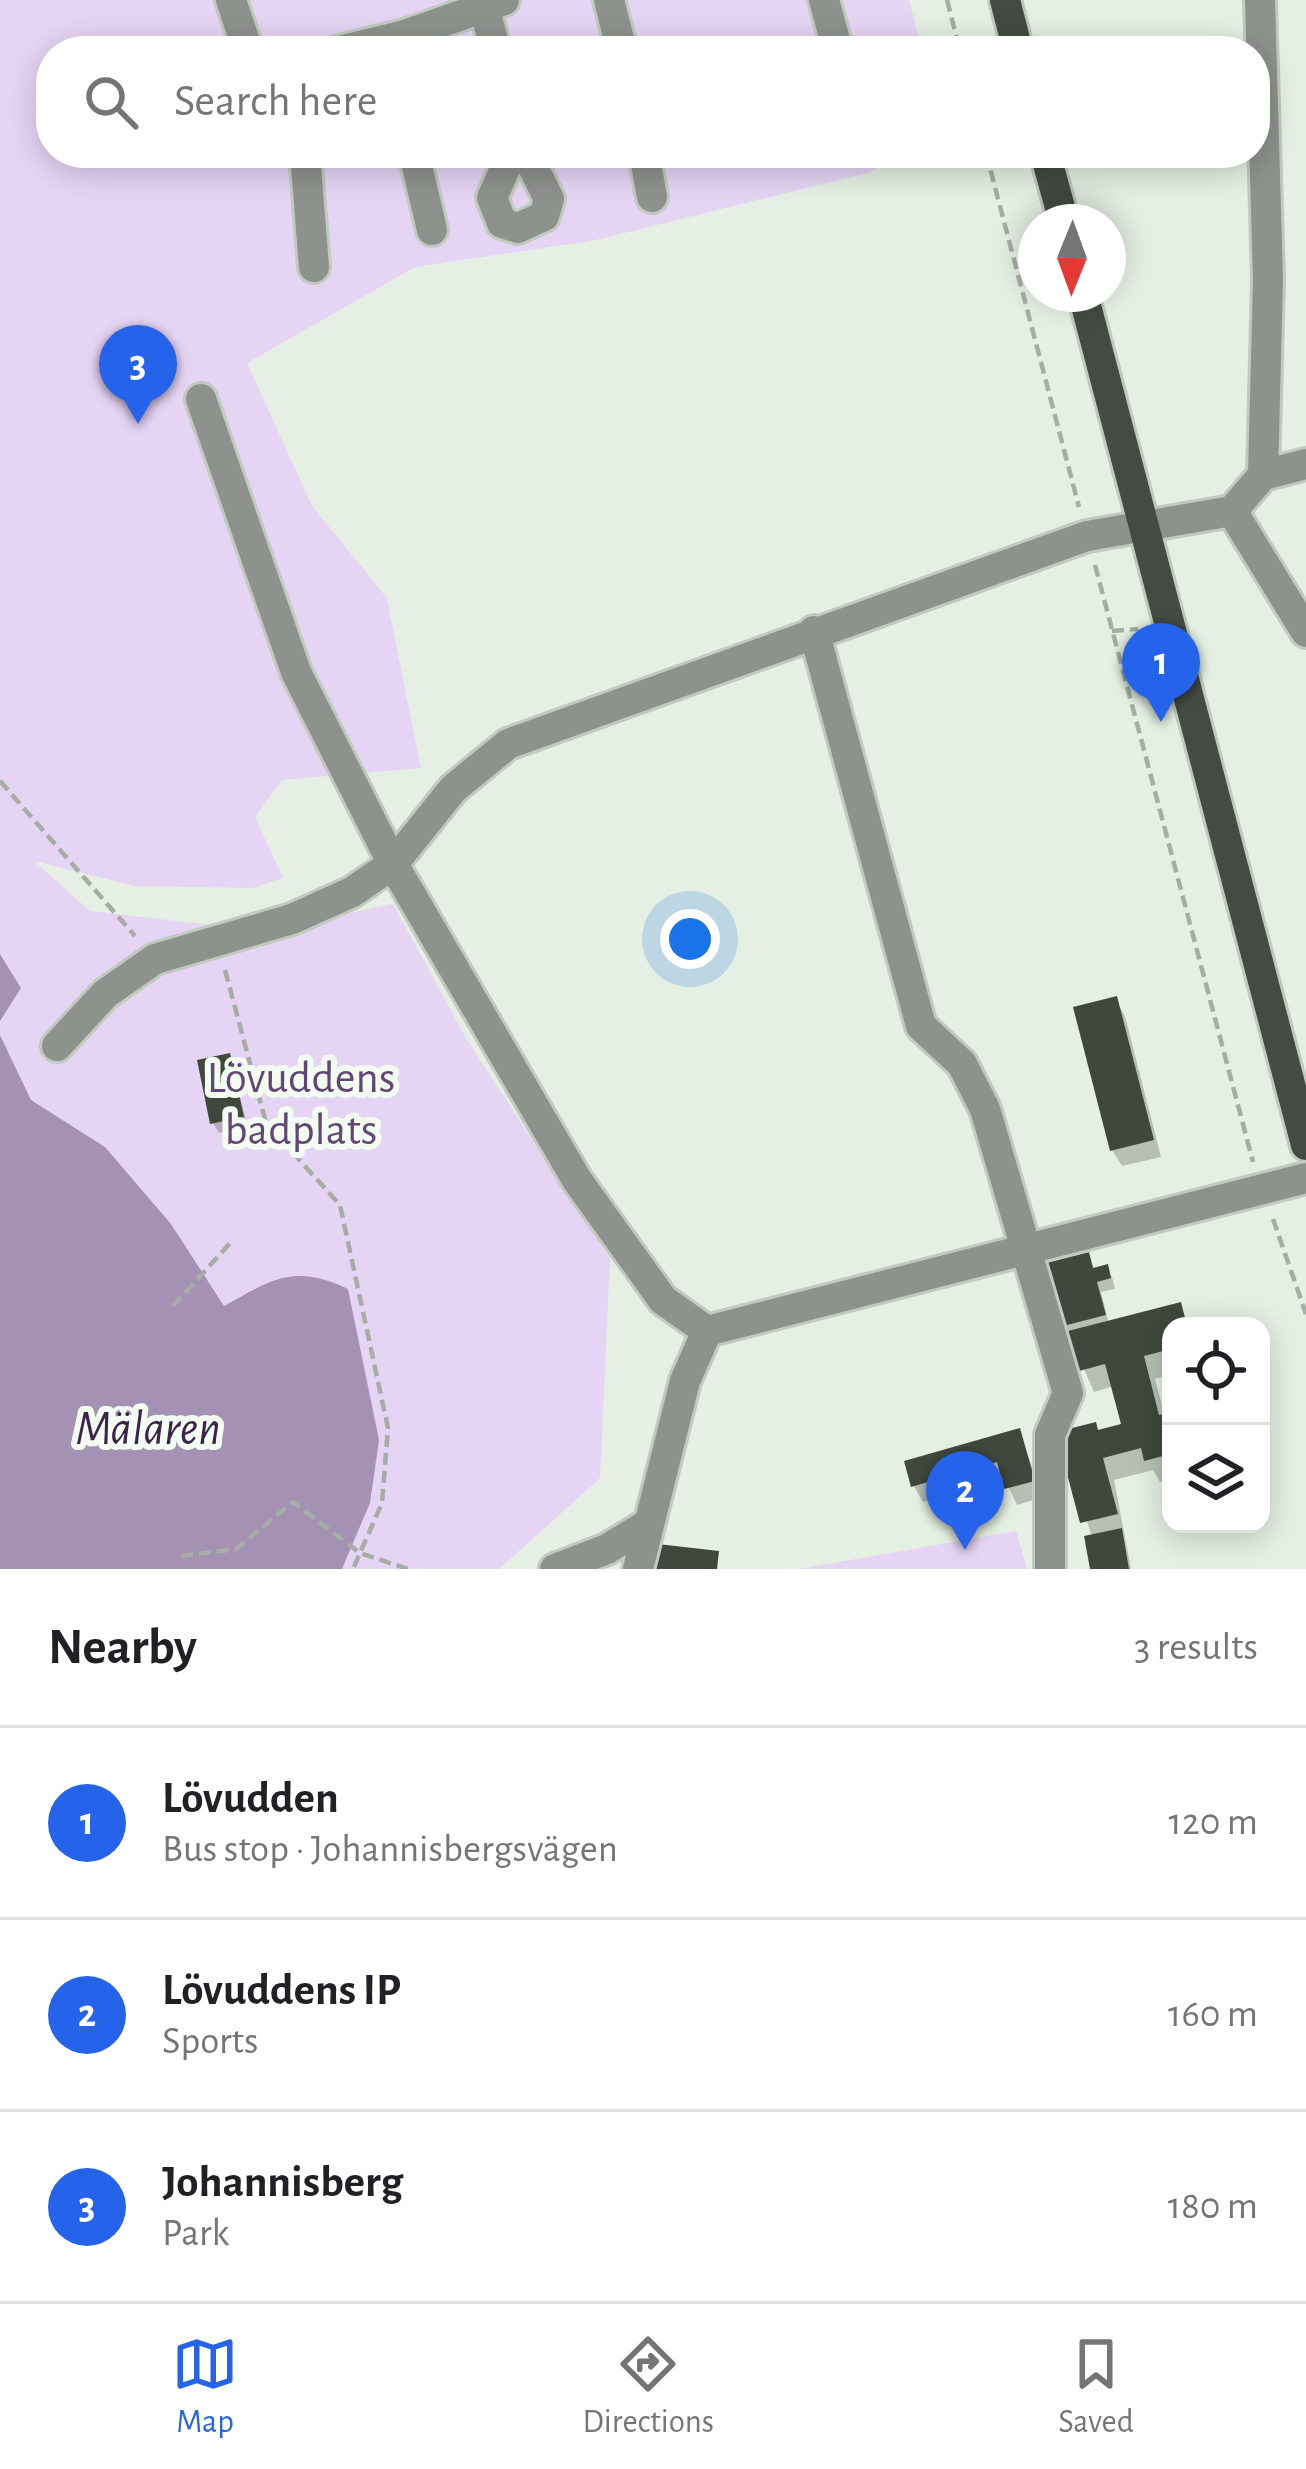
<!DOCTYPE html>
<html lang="en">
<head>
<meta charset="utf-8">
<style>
	:root { --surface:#fff; --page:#f6f6f6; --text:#202124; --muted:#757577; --line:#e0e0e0; --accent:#2563eb }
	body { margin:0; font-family:"Alegreya Sans",sans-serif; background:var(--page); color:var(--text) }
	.controls { position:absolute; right:36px; bottom:36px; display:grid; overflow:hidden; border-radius:24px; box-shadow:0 6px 30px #0003 }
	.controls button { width:108px; height:108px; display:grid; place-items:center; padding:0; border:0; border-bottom:3px solid var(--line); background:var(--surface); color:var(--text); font:60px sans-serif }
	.compass { position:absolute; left:1018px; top:204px; width:108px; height:108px; border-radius:50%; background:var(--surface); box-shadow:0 6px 30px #0003; rotate:181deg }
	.you { position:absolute; left:690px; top:939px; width:42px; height:42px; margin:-30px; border:9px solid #fff; border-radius:50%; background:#1a73e8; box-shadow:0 0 0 18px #1a73e833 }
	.badge { display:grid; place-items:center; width:78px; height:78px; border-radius:50%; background:var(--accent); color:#fff; font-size:39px; font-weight:700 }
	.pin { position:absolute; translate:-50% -99px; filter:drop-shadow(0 3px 6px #0008) }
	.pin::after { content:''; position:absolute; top:63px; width:42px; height:36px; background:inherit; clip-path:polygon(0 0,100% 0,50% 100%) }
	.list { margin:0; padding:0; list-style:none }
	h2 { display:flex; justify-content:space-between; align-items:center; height:156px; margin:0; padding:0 48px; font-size:51px }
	h2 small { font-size:39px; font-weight:400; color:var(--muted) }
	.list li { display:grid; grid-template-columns:78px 1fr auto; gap:36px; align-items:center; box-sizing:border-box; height:192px; padding:0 48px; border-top:3px solid var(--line) }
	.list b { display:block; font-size:45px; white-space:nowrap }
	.list p { margin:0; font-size:39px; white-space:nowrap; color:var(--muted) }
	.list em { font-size:39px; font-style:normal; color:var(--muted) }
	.icon { flex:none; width:66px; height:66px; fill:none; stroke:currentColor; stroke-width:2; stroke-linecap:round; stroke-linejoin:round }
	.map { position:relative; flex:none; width:1306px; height:1569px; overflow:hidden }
	.search { position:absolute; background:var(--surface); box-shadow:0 6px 30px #0003; left:36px; right:36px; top:36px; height:132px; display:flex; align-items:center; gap:30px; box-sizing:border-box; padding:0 42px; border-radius:48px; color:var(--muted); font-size:45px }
	.sheet { height:732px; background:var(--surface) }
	nav { display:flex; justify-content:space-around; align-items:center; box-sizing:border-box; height:168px; border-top:3px solid var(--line); background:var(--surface); font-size:33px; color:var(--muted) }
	nav a { display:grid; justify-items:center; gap:6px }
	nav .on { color:var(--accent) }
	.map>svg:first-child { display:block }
	.green { fill:#e6d4f4 }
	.water { fill:#a591b3 }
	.shadow { fill:#0003 }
	.building { fill:#40483e }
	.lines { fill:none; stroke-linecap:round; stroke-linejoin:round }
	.minor-casing { stroke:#c1cabf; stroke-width:36 }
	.major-casing { stroke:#c1cabf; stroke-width:36 }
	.path { stroke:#a5ada4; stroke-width:4.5; stroke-dasharray:12 6; stroke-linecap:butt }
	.minor { stroke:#8e928d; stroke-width:30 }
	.major { stroke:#444b43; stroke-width:30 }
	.labels { text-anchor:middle; stroke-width:12; stroke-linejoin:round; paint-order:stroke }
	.park-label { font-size:45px; fill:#634675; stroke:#f2fcf0 }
	.water-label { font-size:48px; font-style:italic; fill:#3d224e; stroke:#f2fcf0 }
</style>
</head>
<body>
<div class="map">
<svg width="1306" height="1569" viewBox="0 0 1306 1569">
	<rect width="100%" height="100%" fill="#e5efe3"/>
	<g class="green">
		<polygon points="0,0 909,0 922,51 51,51 51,153 901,153 871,172 596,240 415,267 247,363 312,506 387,598 421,768 282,780 255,817 283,878 253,888 135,886 34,861 90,911 263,931 393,904 467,1040 610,1259 600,1478 499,1569 342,1569 370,1503 224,1307 171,1224 105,1147 31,1100 0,1034 0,1021 21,988 0,954"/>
		<polygon points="1016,1531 1027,1569 799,1569"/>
	</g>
	<g class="water">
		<polygon points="0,954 21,988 0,1021"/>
		<path d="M0,1035L31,1100L105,1147L171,1224L224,1306C271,1280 293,1263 348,1289L379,1440L370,1503L342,1569H0Z"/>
	</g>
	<g class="shadow">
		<polygon points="1115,999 1125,1016 1161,1157 1122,1166 1112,1150"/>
		<polygon points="229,1056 248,1128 219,1133 213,1123"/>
		<polygon points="1088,1256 1095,1270 1106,1267 1112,1277 1115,1289 1101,1292 1109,1324 1179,1306 1191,1326 1171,1326 1171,1374 1155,1379 1165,1416 1171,1415 1171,1479 1160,1482 1153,1470 1114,1480 1131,1569 1093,1569 1092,1537 1060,1434 1125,1427 1114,1386 1094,1392 1065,1325"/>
		<polygon points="1019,1431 1043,1497 1017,1505 1005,1479 923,1502 914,1486"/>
	</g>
	<g class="building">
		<polygon points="1117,996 1154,1140 1110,1151 1073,1007"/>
		<polygon points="230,1053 244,1117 210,1124 197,1060"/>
		<polygon points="1089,1252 1093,1268 1108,1264 1111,1278 1097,1282 1106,1315 1063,1326 1046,1263"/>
		<polygon points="1181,1302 1187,1326 1171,1326 1171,1349 1144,1356 1159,1415 1171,1412 1171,1454 1144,1461 1141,1448 1103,1458 1118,1514 1080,1523 1056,1432 1096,1422 1098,1430 1121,1424 1105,1364 1079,1371 1068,1331"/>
		<polygon points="1020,1428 1035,1481 1004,1489 997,1462 911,1487 904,1461"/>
		<polygon points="1122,1528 1129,1569 1090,1569 1084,1536"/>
		<polygon points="658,1544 719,1551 717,1569 655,1569"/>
	</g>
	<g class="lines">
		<defs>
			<g id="minor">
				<polyline points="231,0 248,51"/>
				<polyline points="482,0 496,51"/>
				<polyline points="609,0 622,51"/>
				<polyline points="824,0 838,51"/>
				<polyline points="1260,0 1268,280 1263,475"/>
				<polyline points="339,51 405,35 504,0"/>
				<polyline points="305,153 314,267"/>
				<polyline points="414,153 432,230"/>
				<polyline points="512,153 492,198 502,223 518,228 544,216 549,199 526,153"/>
				<polyline points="644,153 652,197"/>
				<polyline points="201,399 296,672 393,864 577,1180 663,1300 707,1331"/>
				<polyline points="1232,511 1306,632"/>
				<polyline points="814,631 921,1026 962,1064 985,1109 1068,1393 1050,1435 1050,1569"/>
				<polyline points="57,1046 105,994 155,959 292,919 352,892 393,864 453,789 508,744 1087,536 1232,511 1263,475 1306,464"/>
				<polyline points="555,1569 607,1549 645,1526"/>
				<polyline points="638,1569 685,1381 707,1331 1306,1178"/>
			</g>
			<g id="major">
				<polyline points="1005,0 1018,51"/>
				<polyline points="1045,153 1064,222"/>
				<polyline points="1083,294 1306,1145"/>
			</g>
		</defs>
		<use href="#minor" class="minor-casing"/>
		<use href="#major" class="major-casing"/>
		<g class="path">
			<polyline points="947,0 960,51"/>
			<polyline points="986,153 1079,507"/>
			<polyline points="1095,565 1253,1162"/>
			<polyline points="1112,631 1138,629"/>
			<polyline points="0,781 135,936"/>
			<polyline points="225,970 266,1123 340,1205 388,1428 382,1503 353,1569"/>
			<polyline points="1273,1219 1306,1314"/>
			<polyline points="173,1306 233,1240"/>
			<polyline points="181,1556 236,1549 293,1502 360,1553 408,1569"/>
		</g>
		<use href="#minor" class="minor"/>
		<use href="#major" class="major"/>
	</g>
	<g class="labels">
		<g class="park-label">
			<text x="301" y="1092">Lövuddens<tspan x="301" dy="52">badplats</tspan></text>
		</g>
		<g class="water-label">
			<text x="148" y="1444">Mälaren</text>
		</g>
	</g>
</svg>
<div class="controls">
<button><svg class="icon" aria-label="locate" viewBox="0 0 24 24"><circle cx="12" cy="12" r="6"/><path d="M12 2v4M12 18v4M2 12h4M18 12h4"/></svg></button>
<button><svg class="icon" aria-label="layers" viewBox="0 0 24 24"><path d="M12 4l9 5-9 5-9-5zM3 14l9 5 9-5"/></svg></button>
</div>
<svg class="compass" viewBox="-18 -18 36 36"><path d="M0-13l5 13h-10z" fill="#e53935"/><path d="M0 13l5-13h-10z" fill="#757577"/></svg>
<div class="you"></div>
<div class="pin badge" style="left:1161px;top:722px">1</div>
<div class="pin badge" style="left:965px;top:1550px">2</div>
<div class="pin badge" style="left:138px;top:424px">3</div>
<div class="search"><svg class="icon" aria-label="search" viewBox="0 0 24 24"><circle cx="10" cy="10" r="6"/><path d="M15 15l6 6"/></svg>Search here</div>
</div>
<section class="sheet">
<h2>Nearby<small>3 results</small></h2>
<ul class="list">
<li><span class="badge">1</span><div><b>Lövudden</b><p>Bus stop · Johannisbergsvägen</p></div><em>120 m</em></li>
<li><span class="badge">2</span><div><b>Lövuddens IP</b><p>Sports</p></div><em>160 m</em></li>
<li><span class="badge">3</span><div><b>Johannisberg</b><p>Park</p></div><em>180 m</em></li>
</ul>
</section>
<nav>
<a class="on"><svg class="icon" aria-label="map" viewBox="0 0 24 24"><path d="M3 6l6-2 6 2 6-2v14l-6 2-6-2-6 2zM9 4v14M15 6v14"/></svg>Map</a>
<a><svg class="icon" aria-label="directions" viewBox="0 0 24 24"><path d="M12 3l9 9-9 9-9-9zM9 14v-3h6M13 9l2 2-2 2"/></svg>Directions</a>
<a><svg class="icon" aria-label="saved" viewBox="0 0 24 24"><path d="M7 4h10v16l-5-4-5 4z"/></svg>Saved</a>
</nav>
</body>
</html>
